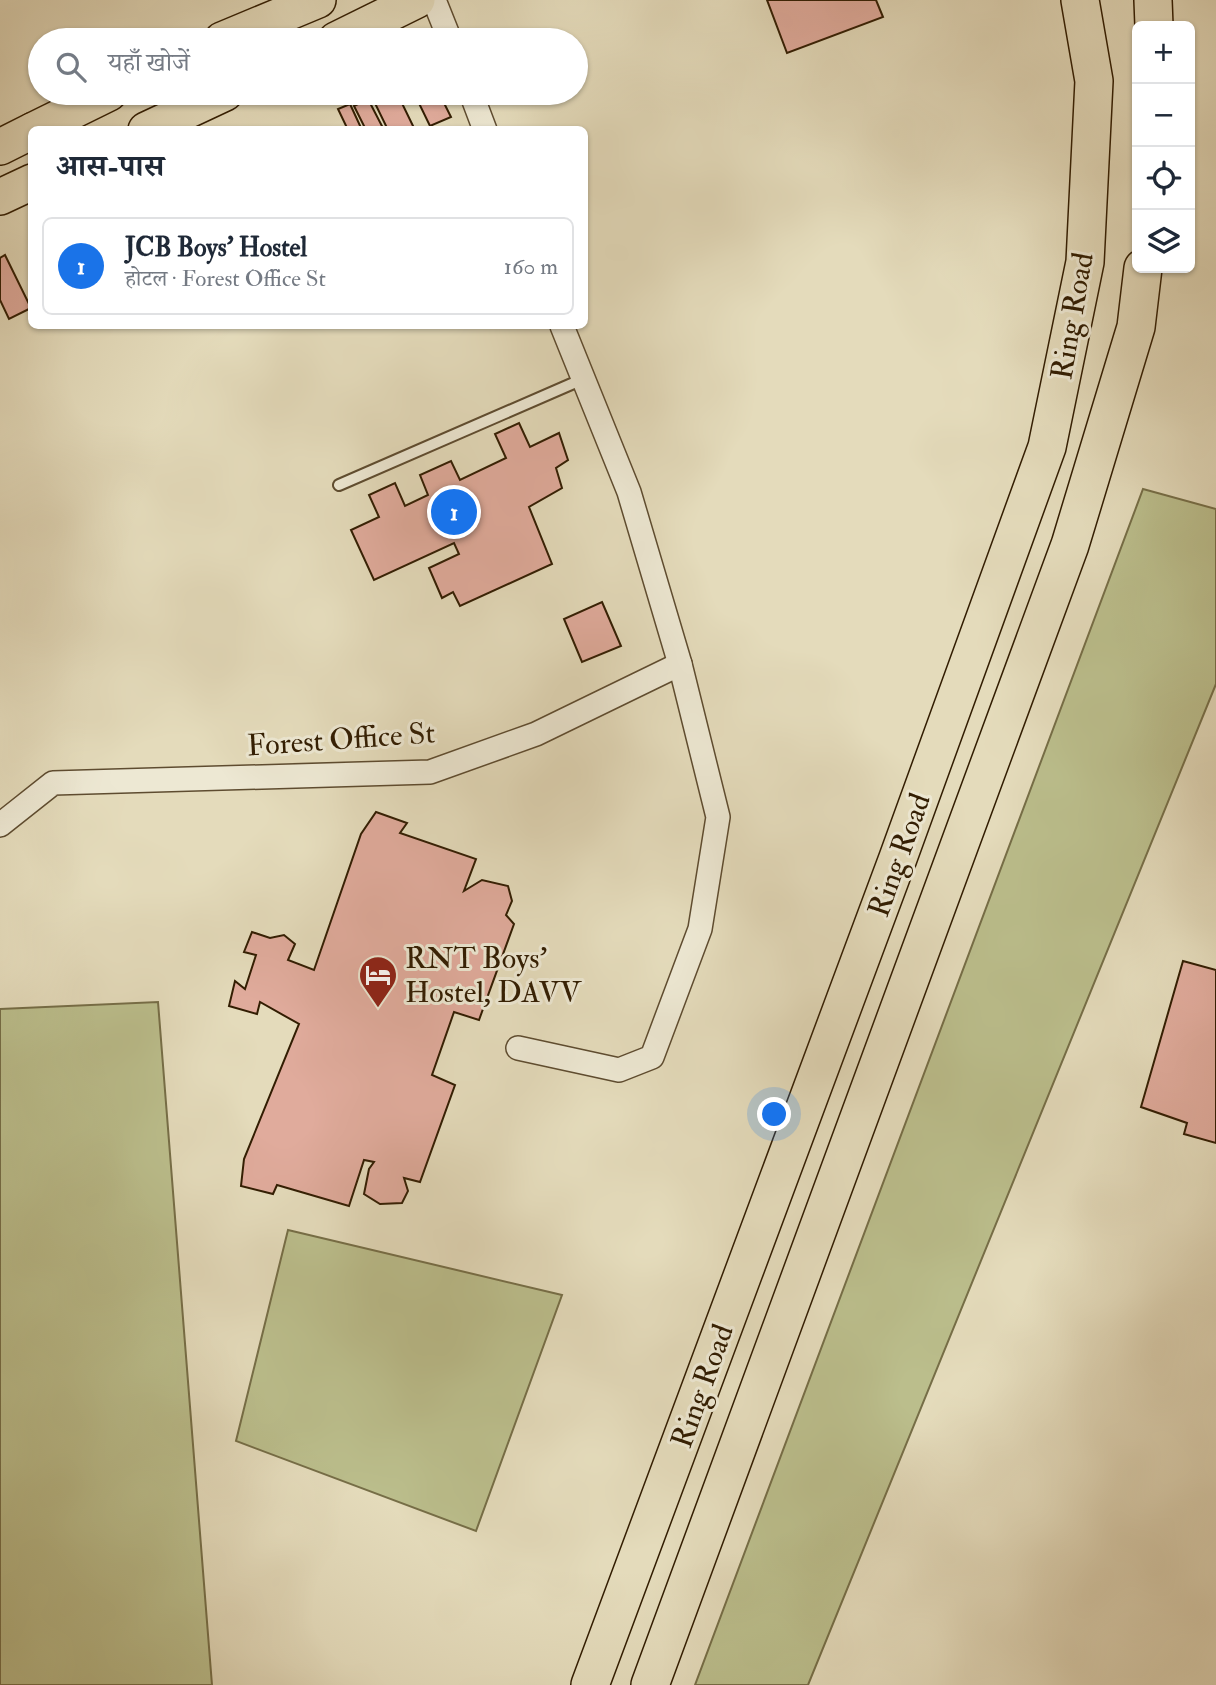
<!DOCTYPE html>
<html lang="hi">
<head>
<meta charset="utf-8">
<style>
	:root { --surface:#fff; --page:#f6f6f7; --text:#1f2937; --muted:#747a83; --line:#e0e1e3; --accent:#1a73e8 }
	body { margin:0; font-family:"IM FELL Double Pica","Noto Serif Devanagari",serif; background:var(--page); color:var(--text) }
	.controls { position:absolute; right:21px; top:21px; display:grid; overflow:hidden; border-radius:10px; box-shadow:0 2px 5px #0004 }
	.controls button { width:63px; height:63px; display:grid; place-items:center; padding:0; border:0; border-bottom:2px solid var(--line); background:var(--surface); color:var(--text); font:35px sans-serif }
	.you { position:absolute; left:775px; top:1115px; width:24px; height:24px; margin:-18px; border:5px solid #fff; border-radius:50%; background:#1a73e8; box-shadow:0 0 0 10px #1a73e833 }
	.badge { display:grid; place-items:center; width:46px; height:46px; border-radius:50%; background:var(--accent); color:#fff; font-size:23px; font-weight:700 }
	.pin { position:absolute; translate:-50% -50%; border:4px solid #fff; box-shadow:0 2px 7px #0006 }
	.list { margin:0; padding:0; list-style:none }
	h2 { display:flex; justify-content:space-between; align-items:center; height:91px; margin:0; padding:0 28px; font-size:30px }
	h2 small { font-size:23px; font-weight:400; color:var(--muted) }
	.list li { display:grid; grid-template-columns:46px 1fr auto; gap:21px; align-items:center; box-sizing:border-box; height:98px; margin:0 14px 14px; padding:0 14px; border:2px solid var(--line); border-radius:10px }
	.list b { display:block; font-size:26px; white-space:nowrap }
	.list p { margin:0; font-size:23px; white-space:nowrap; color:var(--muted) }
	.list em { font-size:23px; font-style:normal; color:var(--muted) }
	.icon { flex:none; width:38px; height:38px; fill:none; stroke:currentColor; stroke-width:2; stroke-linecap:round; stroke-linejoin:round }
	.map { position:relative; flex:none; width:1216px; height:1685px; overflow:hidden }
	.search { position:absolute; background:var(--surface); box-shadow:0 2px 5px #0004; left:28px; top:28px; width:560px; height:77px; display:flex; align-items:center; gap:18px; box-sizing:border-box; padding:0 24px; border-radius:38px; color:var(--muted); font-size:26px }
	.panel { position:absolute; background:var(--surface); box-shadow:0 2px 5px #0004; left:28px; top:126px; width:560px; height:203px; border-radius:10px }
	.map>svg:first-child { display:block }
	.green { fill:#bbbe8c; stroke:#766e47; stroke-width:2 }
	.building { fill:#e0ab9c; stroke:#321d02; stroke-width:2 }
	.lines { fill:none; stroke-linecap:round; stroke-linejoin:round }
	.service-casing { stroke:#5e4c30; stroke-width:14 }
	.minor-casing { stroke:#5e4c30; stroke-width:26 }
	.primary-casing { stroke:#321d02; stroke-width:38 }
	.trunk-casing { stroke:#321d02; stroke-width:40 }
	.service { stroke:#ede8d3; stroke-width:10 }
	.minor { stroke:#ede8d3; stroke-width:23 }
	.primary { stroke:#e4dbbb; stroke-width:35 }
	.trunk { stroke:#e4dbbb; stroke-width:37 }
	.labels { text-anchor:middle; stroke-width:6; stroke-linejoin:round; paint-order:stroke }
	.street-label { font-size:30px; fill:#321d02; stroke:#ede8d3 }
	.poi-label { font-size:30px; fill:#321d02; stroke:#ede8d3; text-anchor:start }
</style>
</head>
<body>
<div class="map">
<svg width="1216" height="1685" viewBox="0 0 1216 1685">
	<rect width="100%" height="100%" fill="#e4dbbb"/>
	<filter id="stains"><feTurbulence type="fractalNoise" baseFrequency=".00286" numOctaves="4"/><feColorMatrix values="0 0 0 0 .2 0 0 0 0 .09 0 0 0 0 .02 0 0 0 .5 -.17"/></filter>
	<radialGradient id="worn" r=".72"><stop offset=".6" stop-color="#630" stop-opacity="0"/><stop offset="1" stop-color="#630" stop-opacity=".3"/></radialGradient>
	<g class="green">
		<polygon points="1143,489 1216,509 1216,684 808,1685 695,1685"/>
		<polygon points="158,1002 212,1685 0,1685 0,1009"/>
		<polygon points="288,1230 562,1295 476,1531 236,1441"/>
	</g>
	<g class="building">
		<polygon points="767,0 876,0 883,17 787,53"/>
		<polygon points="370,93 397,93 415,130 388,130"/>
		<polygon points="414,93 439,93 451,117 430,126"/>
		<polygon points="368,99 384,130 366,130 354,106"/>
		<polygon points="350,104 362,130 348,130 338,109"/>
		<polygon points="5,255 31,308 9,319 0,300 0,258"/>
		<polygon points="519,423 530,447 559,433 568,460 556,468 562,488 529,507 552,564 460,606 453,592 442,598 429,568 459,554 454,543 374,580 351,530 379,517 369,495 395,483 405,506 428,495 420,475 451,461 460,480 506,458 495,434"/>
		<polygon points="602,602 621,646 582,662 564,619"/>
		<polygon points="376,812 407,823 400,833 476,859 464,891 482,880 508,886 512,901 506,915 514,924 479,1020 454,1012 432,1075 455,1085 420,1182 404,1178 408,1191 402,1203 380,1204 364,1194 369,1169 374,1162 364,1160 349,1206 277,1185 273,1194 241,1186 244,1159 299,1024 260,1002 257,1014 229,1006 235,981 245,989 256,955 244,952 252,932 270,938 284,935 295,944 288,960 314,970 361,834"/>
		<polygon points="1183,961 1216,970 1216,1143 1184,1134 1187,1123 1141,1107"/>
	</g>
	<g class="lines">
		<defs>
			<polyline id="service" points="339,485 583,379"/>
			<g id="minor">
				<polyline points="434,0 450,40"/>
				<polyline points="471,93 485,130"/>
				<polyline points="0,825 53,783 430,772 536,734 680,664"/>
				<polyline points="518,1048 619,1070 652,1057 700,929 718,817 680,664 629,492 562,326"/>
			</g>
			<g id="primary">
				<polyline points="222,40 318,0"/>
				<polyline points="336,40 417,0"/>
				<polyline points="34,130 109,93"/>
				<polyline points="146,130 225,93"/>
				<polyline points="0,147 32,131"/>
				<polyline points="0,197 32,182"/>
			</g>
			<g id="trunk">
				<polyline points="1153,0 1154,26"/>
				<polyline points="590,1685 898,858 1047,447 1085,262 1094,81 1080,0"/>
				<polyline points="650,1685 1070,545 1136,327 1143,268"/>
			</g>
		</defs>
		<use href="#service" class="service-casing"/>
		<use href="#minor" class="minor-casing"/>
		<use href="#primary" class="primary-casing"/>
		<use href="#trunk" class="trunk-casing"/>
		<use href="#service" class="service"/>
		<use href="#minor" class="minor"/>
		<use href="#primary" class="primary"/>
		<use href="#trunk" class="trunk"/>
	</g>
	<defs>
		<symbol id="hotel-pin" viewBox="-11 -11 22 30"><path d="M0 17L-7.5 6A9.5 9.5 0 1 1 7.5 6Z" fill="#8f2418" stroke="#ede8d3"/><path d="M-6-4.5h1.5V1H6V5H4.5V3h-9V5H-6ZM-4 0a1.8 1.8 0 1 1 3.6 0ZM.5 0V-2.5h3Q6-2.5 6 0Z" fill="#fff"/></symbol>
	</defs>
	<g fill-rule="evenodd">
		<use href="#hotel-pin" x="356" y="953" width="44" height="60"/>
	</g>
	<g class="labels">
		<g class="street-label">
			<text transform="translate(1072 316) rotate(-80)" y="10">Ring Road</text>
			<text transform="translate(341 739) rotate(-4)" y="10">Forest Office St</text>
			<text transform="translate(899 855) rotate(-70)" y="10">Ring Road</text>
			<text transform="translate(702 1386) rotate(-70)" y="10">Ring Road</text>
		</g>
		<g class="poi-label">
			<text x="405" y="968">RNT Boys'<tspan x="405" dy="34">Hostel, DAVV</tspan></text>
		</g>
	</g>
	<rect width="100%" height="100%" filter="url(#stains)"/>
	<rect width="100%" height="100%" fill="url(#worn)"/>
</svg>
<div class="controls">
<button>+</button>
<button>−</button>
<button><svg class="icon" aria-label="locate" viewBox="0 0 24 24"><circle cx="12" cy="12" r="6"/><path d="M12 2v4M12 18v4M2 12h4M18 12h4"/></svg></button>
<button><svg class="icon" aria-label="layers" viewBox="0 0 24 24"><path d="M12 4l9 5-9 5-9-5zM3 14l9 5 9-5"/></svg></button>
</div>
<div class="you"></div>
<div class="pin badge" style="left:454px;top:512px">1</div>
<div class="search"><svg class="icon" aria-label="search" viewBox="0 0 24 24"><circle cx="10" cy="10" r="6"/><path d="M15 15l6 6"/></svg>यहाँ खोजें</div>
<section class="panel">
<h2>आस-पास<small></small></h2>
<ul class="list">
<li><span class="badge">1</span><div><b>JCB Boys' Hostel</b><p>होटल · Forest Office St</p></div><em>160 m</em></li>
</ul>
</section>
</div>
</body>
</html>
